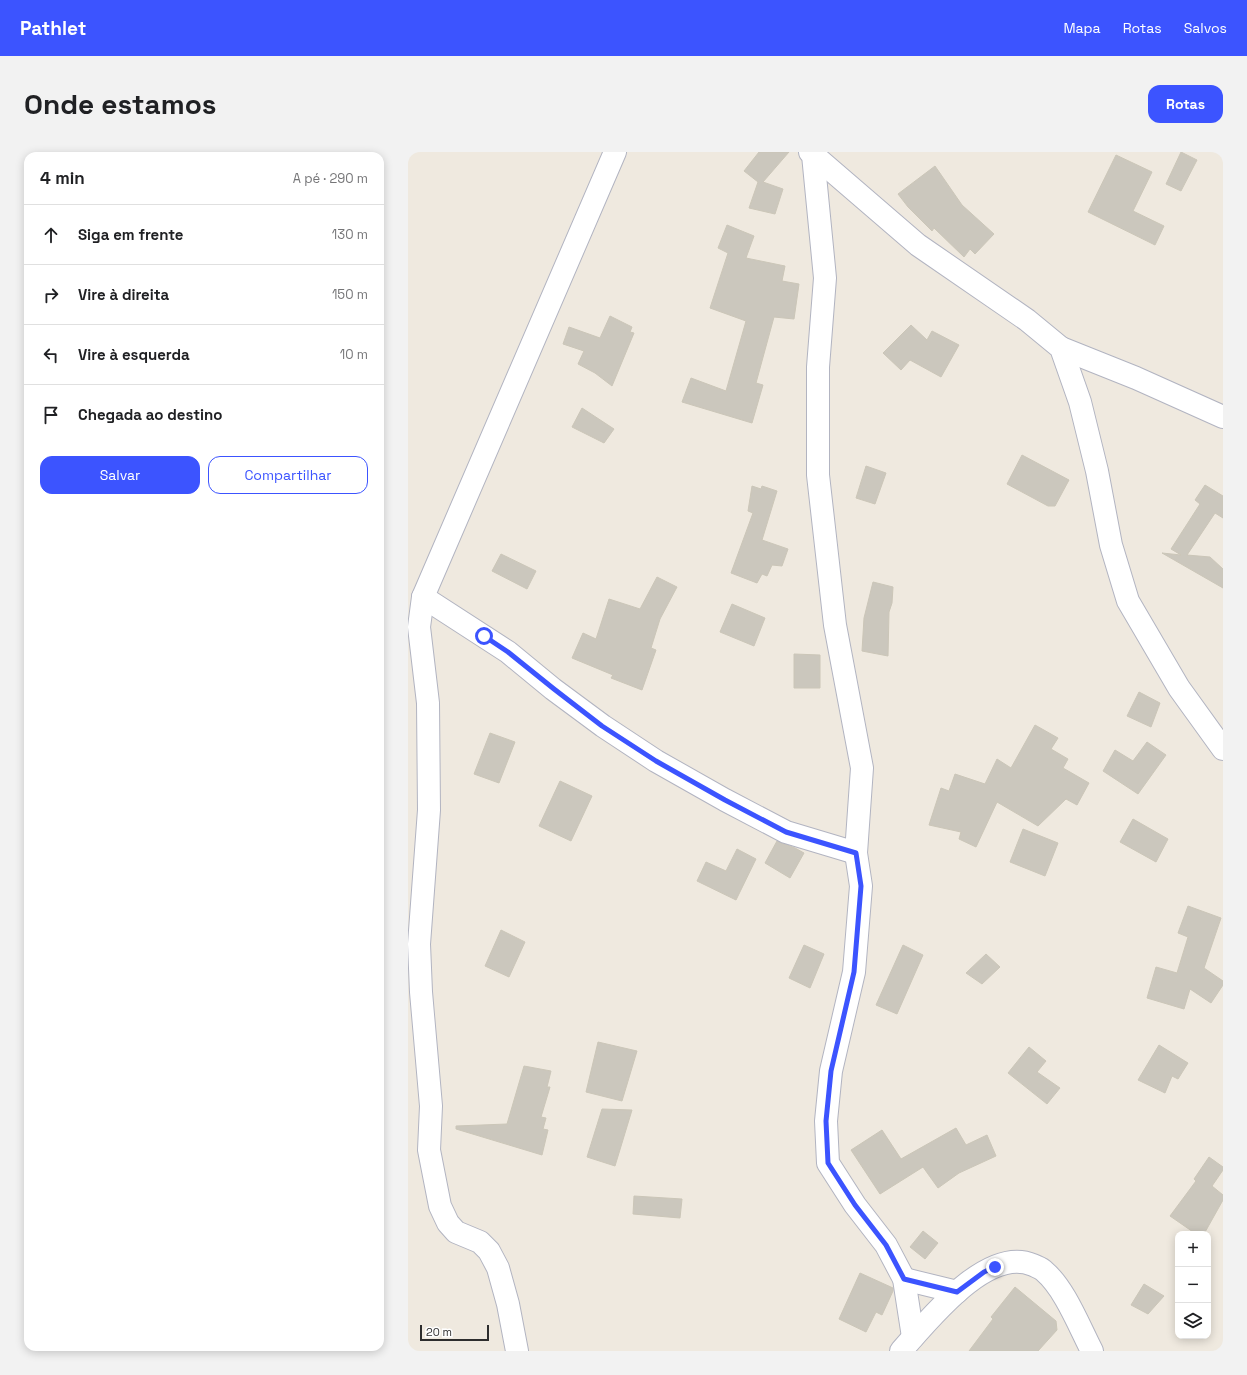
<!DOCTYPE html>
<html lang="pt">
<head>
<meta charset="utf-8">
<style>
	:root { --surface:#fff; --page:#f2f2f2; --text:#202124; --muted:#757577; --line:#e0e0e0; --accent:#3c54ff }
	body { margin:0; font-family:"Space Grotesk",sans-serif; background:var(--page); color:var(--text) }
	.controls { position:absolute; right:12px; bottom:12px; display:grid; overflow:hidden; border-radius:8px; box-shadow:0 2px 10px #0003 }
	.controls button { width:36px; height:36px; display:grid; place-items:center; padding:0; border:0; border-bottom:1px solid var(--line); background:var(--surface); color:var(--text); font:20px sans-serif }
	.scale { position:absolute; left:12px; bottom:10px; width:69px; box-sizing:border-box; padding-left:4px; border:2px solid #2d2d2d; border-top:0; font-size:11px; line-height:14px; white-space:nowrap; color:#2d2d2d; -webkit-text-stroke:3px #fff; paint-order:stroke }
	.stop { position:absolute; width:12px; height:12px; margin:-9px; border:3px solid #3c54ff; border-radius:50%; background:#fff }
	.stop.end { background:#3c54ff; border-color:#fff; box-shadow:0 1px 4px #0008 }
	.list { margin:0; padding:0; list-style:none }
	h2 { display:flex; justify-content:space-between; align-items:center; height:52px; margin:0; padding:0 16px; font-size:17px }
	h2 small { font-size:13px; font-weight:400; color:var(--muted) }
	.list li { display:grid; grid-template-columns:26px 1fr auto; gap:12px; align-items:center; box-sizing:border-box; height:60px; padding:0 16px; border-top:1px solid var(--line) }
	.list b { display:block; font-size:15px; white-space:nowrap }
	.list em { font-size:13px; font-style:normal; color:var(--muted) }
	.actions { display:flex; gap:8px; padding:12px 16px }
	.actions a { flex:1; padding:9px 0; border:1px solid var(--accent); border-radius:12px; text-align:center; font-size:14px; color:var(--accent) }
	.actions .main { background:var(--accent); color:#fff }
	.icon { flex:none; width:22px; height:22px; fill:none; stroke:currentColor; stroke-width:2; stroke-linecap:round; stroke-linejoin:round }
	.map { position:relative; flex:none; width:815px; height:1199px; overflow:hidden; border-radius:12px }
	header { display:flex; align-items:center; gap:24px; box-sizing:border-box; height:56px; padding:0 20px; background:var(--accent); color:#fff }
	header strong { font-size:19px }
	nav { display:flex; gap:22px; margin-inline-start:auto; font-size:14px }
	.intro { display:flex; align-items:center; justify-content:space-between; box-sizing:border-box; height:96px; padding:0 24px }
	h1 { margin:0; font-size:28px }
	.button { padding:10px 18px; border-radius:12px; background:var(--accent); color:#fff; font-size:14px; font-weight:700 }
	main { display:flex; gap:24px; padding:0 24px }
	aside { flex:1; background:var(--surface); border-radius:12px; box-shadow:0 2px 10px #0003 }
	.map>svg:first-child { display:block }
	.building { fill:#cbc7bd; stroke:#cbc6b8 }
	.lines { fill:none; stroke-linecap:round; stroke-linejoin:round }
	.minor-casing { stroke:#b2b4c1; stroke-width:24 }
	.minor { stroke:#fff; stroke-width:22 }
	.route { stroke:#3c54ff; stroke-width:5 }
</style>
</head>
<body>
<header>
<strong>Pathlet</strong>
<nav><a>Mapa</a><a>Rotas</a><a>Salvos</a></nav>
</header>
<div class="intro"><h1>Onde estamos</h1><a class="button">Rotas</a></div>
<main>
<aside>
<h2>4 min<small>A pé · 290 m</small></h2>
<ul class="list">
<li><svg class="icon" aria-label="ahead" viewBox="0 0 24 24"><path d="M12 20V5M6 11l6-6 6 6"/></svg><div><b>Siga em frente</b></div><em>130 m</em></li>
<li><svg class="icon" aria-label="right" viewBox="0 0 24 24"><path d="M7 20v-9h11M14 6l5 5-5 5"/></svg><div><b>Vire à direita</b></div><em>150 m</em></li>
<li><svg class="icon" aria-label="left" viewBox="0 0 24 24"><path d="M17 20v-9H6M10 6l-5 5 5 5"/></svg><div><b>Vire à esquerda</b></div><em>10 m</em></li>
<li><svg class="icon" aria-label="arrive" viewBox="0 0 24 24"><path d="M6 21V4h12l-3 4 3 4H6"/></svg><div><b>Chegada ao destino</b></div></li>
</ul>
<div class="actions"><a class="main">Salvar</a><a>Compartilhar</a></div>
</aside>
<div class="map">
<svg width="815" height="1199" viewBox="0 0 815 1199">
	<rect width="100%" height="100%" fill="#efe9df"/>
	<g class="building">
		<polygon points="351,0 381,0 355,30 375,37 367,62 341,56 350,30 336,19"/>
		<polygon points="773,0 789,8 773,39 758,32"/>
		<polygon points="708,3 744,20 725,59 756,74 747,93 680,60"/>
		<polygon points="527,14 554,53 586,82 567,102 562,97 556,105 526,76 524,79 500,55 490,42"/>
		<polygon points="319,73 346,84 338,106 377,114 374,129 391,132 386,167 366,165 348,231 355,233 344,271 274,250 283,226 318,239 338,169 302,156 320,101 310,96"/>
		<polygon points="202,164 224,175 222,180 226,181 204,234 187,221 170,212 176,199 155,192 161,175 192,186"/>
		<polygon points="503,173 519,188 524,179 551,193 533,225 502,208 493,218 475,201"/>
		<polygon points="174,256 206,277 196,291 164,275"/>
		<polygon points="614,303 661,328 647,354 640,354 599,332"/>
		<polygon points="458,314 478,321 467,352 448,346"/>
		<polygon points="797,333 815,344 815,366 807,361 779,403 802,405 815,417 815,436 754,401 773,403 763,397 792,352 787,348"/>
		<polygon points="344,334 353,337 354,334 369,339 354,388 380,397 374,414 364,413 359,424 354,422 349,431 323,421 345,361 340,359"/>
		<polygon points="93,402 128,419 119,437 84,419"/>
		<polygon points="249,425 269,435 252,467 243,496 248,498 234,538 203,526 205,523 164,506 175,481 188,487 201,447 232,457"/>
		<polygon points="465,430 485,435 484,451 481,460 480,504 454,499 456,466"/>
		<polygon points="324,452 357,466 346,494 312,480"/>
		<polygon points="386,502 412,503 412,536 386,536"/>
		<polygon points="731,540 752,551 743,575 719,564"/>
		<polygon points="627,573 650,586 643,597 660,607 655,616 681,631 669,653 658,647 630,674 589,650 568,695 551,687 553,680 521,673 533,636 541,639 547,622 577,632 589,607 603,616"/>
		<polygon points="82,581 107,590 91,631 66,622"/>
		<polygon points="739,590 758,603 730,642 695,619 707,598 725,609"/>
		<polygon points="152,629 184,644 163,689 131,674"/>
		<polygon points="725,667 760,687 748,710 712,690"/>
		<polygon points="615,677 650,691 637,724 602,710"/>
		<polygon points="369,689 387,696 396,701 382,726 357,711"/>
		<polygon points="329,697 348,707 328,748 289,729 298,710 318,719"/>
		<polygon points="780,754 813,766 796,816 815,829 815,833 803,851 782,837 776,857 739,846 748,815 769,821 780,785 770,781"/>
		<polygon points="93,778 117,790 101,825 77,814"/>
		<polygon points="396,793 416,802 402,836 381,826"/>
		<polygon points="495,793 515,803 489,862 468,853"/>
		<polygon points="578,802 592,815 574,832 558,821"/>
		<polygon points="190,890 229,899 214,949 178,940"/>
		<polygon points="751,893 780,911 770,927 764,924 757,941 730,928"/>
		<polygon points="621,895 638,909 629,920 652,936 639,952 600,921"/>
		<polygon points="116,914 143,919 139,935 142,935 133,965 138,966 135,977 140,978 134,1003 48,977 48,974 99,972"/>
		<polygon points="194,957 224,958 207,1014 179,1005"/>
		<polygon points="548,976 558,993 579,983 588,1004 551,1021 530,1036 515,1015 472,1042 443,998 474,978 493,1007"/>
		<polygon points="801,1005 815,1015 815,1018 804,1034 815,1043 815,1048 796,1082 788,1082 762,1064 788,1029 786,1027"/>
		<polygon points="226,1044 274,1047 272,1066 225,1062"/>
		<polygon points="515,1079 530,1091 517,1107 502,1095"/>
		<polygon points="452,1121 485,1136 485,1139 474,1163 468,1160 458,1180 431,1167"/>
		<polygon points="736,1132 756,1144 740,1162 723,1153"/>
		<polygon points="607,1135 648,1169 649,1178 630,1199 561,1199 585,1167 583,1165"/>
	</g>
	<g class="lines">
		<defs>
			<g id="minor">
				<polyline points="402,0 510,93 619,168 653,196 672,250 689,319 703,393 720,449 771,536 815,597"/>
				<polyline points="405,3 417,126 410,215 410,323 427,473 454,616 448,701 453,734 446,820 423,919 418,969 420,1011 447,1053 478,1093 496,1127 505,1185"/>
				<polyline points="653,196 728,226 815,265"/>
				<polyline points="15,445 100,500 145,537 195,574 248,609 317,648 378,680 448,701"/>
				<polyline points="496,1127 549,1140"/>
				<polyline points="109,1199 100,1152 90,1116 81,1099 72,1090 48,1080 40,1071 32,1054 21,998 23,954 13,840 11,792 21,658 20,551 11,475 15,445 207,0"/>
				<path d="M493,1199C520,1169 579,1093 625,1113C629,1115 633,1116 636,1119C657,1137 671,1174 684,1199"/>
			</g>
		</defs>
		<use href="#minor" class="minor-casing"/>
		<use href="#minor" class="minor"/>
	</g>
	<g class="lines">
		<polyline class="route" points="76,484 100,500 146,537 194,574 248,609 317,648 378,680 448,701 453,734 446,820 423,919 418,969 420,1011 447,1053 478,1093 496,1127 549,1140 576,1120 587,1115"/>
	</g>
</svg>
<div class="controls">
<button>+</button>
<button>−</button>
<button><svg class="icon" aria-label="layers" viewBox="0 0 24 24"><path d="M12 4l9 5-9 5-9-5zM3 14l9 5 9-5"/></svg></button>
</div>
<div class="scale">20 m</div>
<div class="stop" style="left:76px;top:484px"></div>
<div class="stop end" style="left:587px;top:1115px"></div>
</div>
</main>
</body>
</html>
